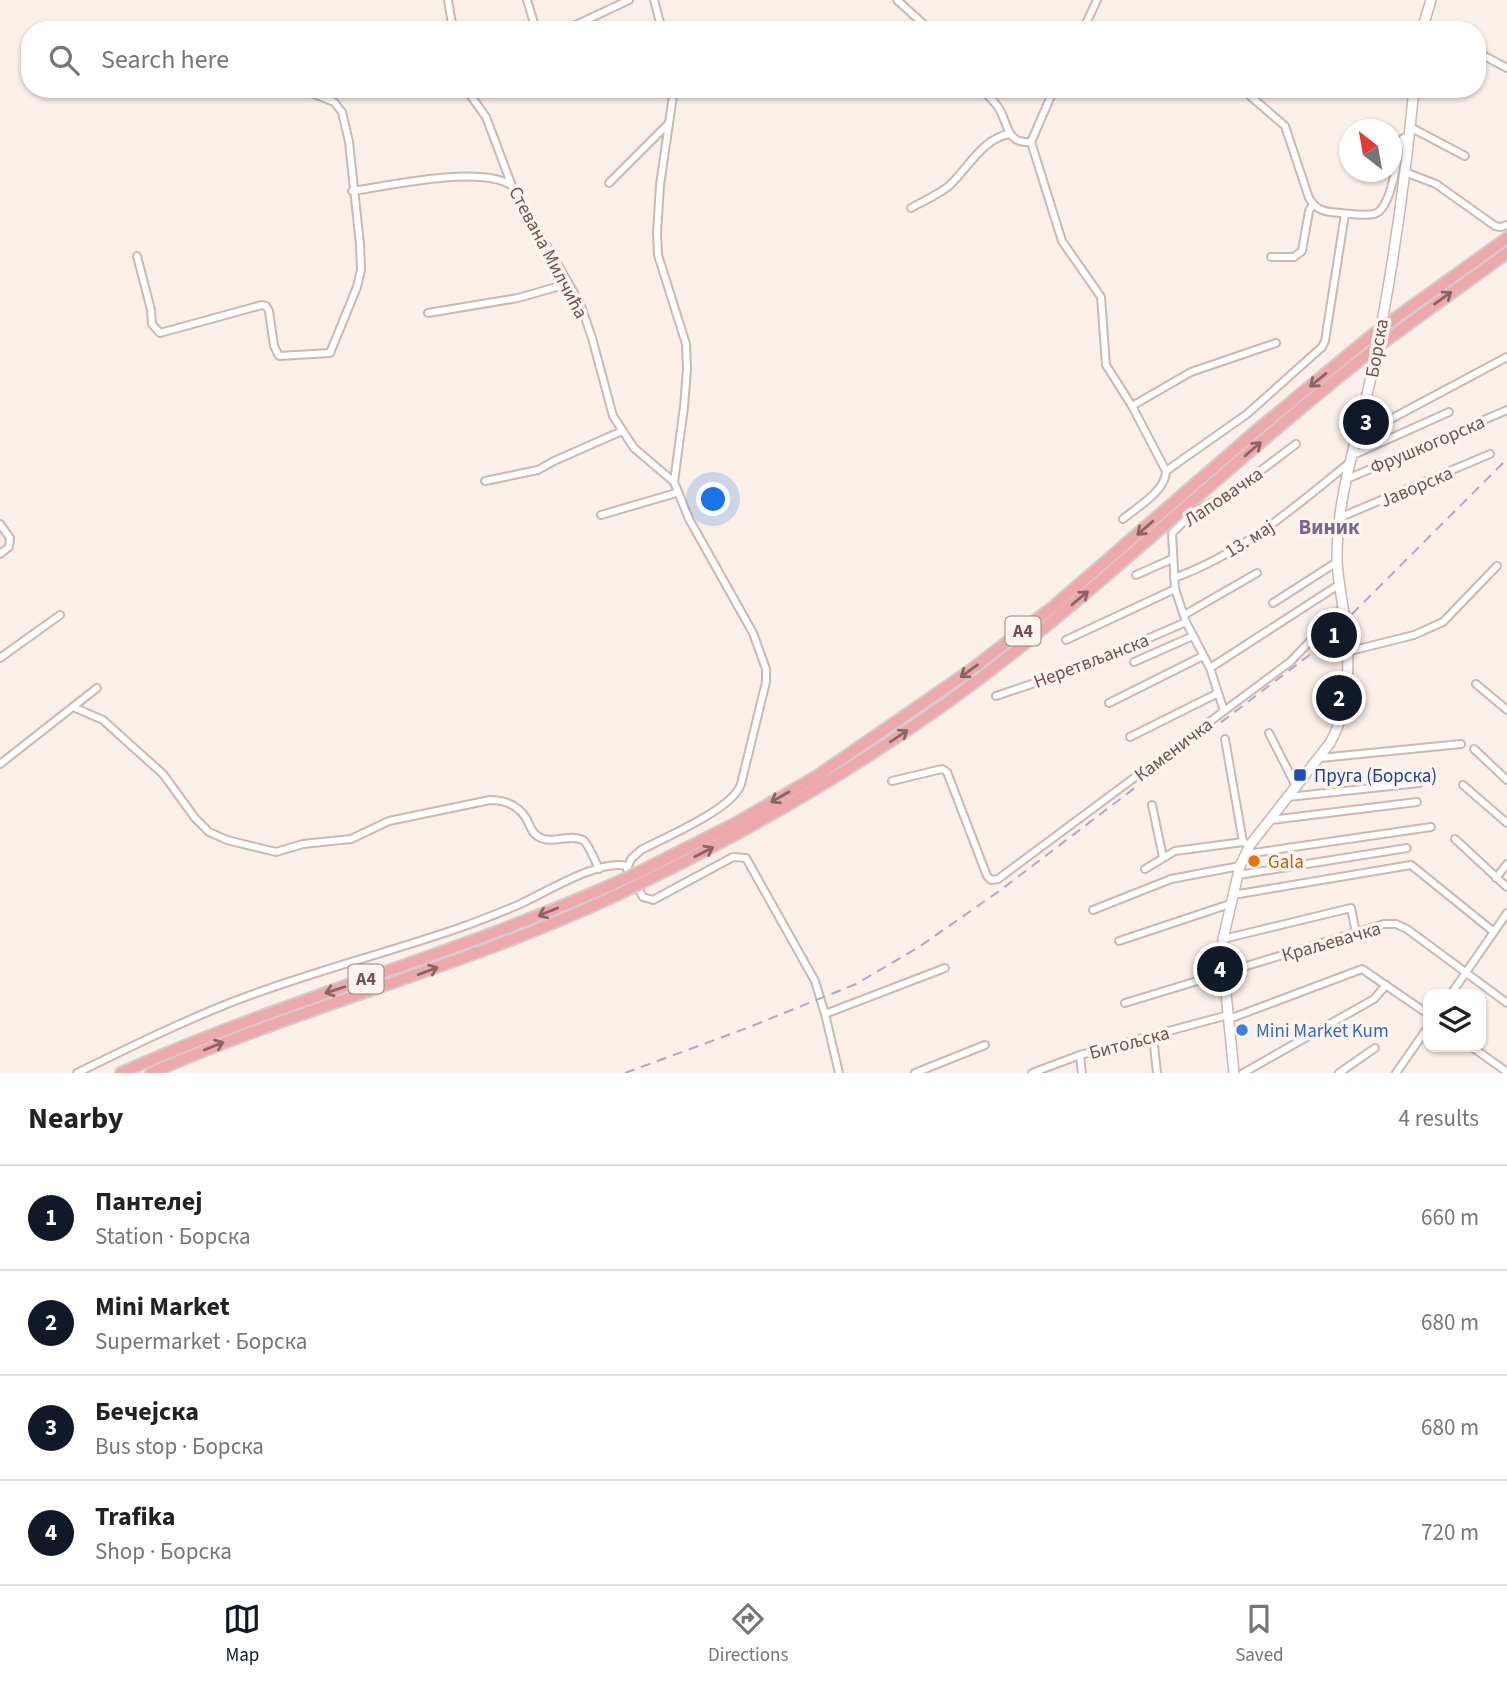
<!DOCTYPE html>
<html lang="en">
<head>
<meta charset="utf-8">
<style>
	:root { --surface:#fff; --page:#f2f2f2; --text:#222; --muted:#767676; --line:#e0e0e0; --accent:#111827 }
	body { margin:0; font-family:"Source Sans 3",sans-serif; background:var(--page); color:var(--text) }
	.controls { position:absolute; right:21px; bottom:21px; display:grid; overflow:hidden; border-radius:14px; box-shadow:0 2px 5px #0004 }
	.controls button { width:63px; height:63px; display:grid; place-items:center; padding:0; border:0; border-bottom:2px solid var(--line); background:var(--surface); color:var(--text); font:35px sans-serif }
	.compass { position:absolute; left:1339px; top:119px; width:63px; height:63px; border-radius:50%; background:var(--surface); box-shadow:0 2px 5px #0004; rotate:329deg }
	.you { position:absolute; left:714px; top:500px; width:24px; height:24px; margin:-18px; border:5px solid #fff; border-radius:50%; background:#1a73e8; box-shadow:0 0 0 10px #1a73e833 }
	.badge { display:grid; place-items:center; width:46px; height:46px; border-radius:50%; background:var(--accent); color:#fff; font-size:23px; font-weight:700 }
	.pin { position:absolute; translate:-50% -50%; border:4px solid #fff; box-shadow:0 2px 7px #0006 }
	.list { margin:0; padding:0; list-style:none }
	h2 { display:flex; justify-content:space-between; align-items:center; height:91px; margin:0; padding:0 28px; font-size:30px }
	h2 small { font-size:23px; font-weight:400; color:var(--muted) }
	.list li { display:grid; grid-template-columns:46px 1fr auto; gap:21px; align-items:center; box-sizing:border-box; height:105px; padding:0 28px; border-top:2px solid var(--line) }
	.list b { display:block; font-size:26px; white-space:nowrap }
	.list p { margin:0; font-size:23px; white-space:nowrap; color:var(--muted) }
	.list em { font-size:23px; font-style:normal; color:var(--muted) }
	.icon { flex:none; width:38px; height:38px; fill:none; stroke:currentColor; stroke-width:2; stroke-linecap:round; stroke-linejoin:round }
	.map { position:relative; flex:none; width:1507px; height:1073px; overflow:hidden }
	.search { position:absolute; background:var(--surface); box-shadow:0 2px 5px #0004; left:21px; right:21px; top:21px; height:77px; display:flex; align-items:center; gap:18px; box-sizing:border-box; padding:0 24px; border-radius:28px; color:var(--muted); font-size:26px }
	.sheet { height:511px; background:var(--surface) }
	nav { display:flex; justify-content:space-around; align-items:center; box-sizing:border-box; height:98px; border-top:2px solid var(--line); background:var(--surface); font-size:19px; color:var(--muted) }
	nav a { display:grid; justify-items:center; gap:4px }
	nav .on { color:var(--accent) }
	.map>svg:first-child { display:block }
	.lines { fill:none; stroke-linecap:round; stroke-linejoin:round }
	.street-casing { stroke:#cdb7b3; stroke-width:10 }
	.secondary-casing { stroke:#cfb5b1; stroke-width:12 }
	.highway-casing { stroke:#d5cbca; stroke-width:14 }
	.street { stroke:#fff; stroke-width:6 }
	.secondary { stroke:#fff; stroke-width:9 }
	.highway { stroke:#eca8ab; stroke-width:10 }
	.rail { stroke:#afa9c3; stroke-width:2; stroke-dasharray:10 7; stroke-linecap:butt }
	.highway-bridge-casing { stroke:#d5cbca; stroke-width:14; stroke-linecap:butt }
	.highway-bridge { stroke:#eca8ab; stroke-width:10 }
	.oneway { stroke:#8a6362 }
	.transit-dot { fill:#1a4fb4; stroke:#fdf4ef; stroke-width:2.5 }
	.food-dot { fill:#e8710a; stroke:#fdf4ef; stroke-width:2.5 }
	.shop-dot { fill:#3f7fe0; stroke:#fdf4ef; stroke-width:2.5 }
	.labels { text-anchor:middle; stroke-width:7; stroke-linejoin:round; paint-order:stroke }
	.shield { fill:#fdf4ef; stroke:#9c8380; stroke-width:2 }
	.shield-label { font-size:18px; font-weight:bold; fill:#725250 }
	.street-label { font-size:19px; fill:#725250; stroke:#fdf4ef }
	.transit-label { font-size:19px; fill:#164399; stroke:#fdf4ef; text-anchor:start }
	.food-label { font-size:19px; fill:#c56008; stroke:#fdf4ef; text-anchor:start }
	.shop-label { font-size:19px; fill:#366cbe; stroke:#fdf4ef; text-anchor:start }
	.neighbourhood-label { font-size:21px; font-weight:bold; fill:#76688d; stroke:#fdf4ef }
</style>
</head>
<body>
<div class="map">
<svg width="1507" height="1073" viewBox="0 0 1507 1073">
	<rect width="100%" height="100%" fill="#faefe9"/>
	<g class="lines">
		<defs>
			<g id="street">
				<polyline points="448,0 453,30"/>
				<polyline points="527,0 536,30"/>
				<polyline points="654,0 662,30"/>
				<polyline points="897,0 930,30"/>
				<polyline points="1423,25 1435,30"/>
				<polyline points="565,30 629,0"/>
				<polyline points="1083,30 1097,0"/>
				<polyline points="1477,52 1507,68"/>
				<polyline points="466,89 486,117 512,186 580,303 592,338 613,416 634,448 674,482"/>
				<path d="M674,89L660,185L657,233L658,255L686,344L687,369L684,407L674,482L689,519L753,633L766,669V682L741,784C733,809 666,837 641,850L631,859L627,869L643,897L653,900L733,857L746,858L815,981L825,1014L839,1073"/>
				<path d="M982,89C987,95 994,101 998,107C1009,123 1005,144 1031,142"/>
				<polyline points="1054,89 1031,142 1062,241 1101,297 1106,365 1132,406 1166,471"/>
				<path d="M1242,89L1285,126L1309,198C1317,211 1325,212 1341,213C1351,214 1364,216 1374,214C1392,210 1397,156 1402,139L1409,135"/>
				<polyline points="1410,127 1465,156"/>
				<polyline points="1405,172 1436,184 1495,226 1501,227 1507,225"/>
				<polyline points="609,183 668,124"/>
				<path d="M352,191C390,186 478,165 511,185"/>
				<path d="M911,208C923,201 940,194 950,185C968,168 984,137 1010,134"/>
				<polyline points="137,256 151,310 152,324 160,333 262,305 266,306 269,311 274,346 279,356 330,353 357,287 361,270 360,244 349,142 342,112 334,102 302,89"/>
				<polyline points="1271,257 1294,257 1302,251 1309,211 1313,204"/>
				<polyline points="428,313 518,298 567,284"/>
				<polyline points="1132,406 1191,372 1276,343"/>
				<polyline points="1357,437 1507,357"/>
				<polyline points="1351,456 1449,412"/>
				<polyline points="1166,471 1247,414 1322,347 1325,341 1345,214"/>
				<polyline points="1347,479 1507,410"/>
				<polyline points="485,481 538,470 554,461 622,431"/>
				<polyline points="601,515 676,493"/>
				<polyline points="1341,517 1490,454"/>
				<path d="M1123,519C1137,507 1166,491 1166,471"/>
				<polyline points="0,524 10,538 9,547 0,554"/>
				<polyline points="1136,575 1172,559"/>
				<path d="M1174,578C1241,554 1295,507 1349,463"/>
				<polyline points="1273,603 1337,562"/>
				<polyline points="1184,615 1257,573"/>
				<polyline points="1066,640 1175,589"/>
				<polyline points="1346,652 1414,635 1443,622 1497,566"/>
				<polyline points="0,658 60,615"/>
				<polyline points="1134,662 1193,636"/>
				<polyline points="1210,668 1340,584"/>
				<polyline points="1476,684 1507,710"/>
				<polyline points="996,696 1085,666 1186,622"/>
				<polyline points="1109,703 1203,656"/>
				<path d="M73,707L103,720L124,739L163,774L195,818L209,832L227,840L276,852L303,844L351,839L389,821L490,800C507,800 522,807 529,824C532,830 533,834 539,837C552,845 569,833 583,840C588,843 596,863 599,869"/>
				<polyline points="1224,711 1210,668 1186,622 1175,589 1172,533 1193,513 1243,484 1296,444"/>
				<polyline points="1269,733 1296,786"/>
				<polyline points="1130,737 1218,693"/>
				<polyline points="1225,739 1243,842 1250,845"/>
				<polyline points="1474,749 1507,780"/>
				<polyline points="1320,758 1461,744"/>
				<polyline points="0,764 97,688"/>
				<polyline points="892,781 942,769 947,772 987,876 991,880 998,879 1290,662 1343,607"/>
				<polyline points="1463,785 1507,823"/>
				<polyline points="1288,797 1419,783"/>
				<polyline points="1152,805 1163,857"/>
				<polyline points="1271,820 1417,802"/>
				<polyline points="1455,839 1507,887"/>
				<polyline points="1246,854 1431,827"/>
				<polyline points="1145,869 1175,851 1243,842"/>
				<polyline points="1238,875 1407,848"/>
				<polyline points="1496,878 1507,864"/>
				<polyline points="1233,895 1411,865 1494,932"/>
				<polyline points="1093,910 1171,879 1240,866"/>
				<polyline points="1223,939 1351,908 1356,933"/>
				<polyline points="1119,941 1230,904"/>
				<polyline points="1451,994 1507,913"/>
				<polyline points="1125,1003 1384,924 1396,924 1407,929 1507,1003"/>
				<polyline points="825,1014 945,968"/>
				<polyline points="1229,1019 1362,969 1428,1014"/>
				<polyline points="1153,1036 1157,1073"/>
				<polyline points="1472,1047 1507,1072"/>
				<polyline points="1080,1055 1082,1073"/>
				<path d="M77,1073C128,1048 179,1023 232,1002C306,973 384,954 459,928C479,921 499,913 518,905C545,893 598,859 627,866"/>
				<polyline points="915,1073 985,1045"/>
				<polyline points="1032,1073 1080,1055 1228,1015"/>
				<polyline points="1243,1073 1374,999 1386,985"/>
				<polyline points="1339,1073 1375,1048"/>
				<polyline points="1396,1073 1428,1027"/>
			</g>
			<g id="secondary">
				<polyline points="1422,30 1431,0"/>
				<path d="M1234,1073L1224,973L1223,939L1240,866L1250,845L1330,743C1350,708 1350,659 1345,619C1342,600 1338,580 1337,561C1336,495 1360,431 1373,368C1392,276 1405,182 1414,89"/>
			</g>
			<g id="highway">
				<polyline points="1390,322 1507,238"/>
				<polyline points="1388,339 1507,253"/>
				<polyline points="639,872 736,823 817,776 968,672 1054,606 1257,430 1371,336"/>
				<path d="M643,882C764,823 879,755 986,674C1116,574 1234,459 1363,358"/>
				<path d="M121,1073C281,1001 451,956 611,885"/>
				<path d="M151,1073C303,1006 466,966 617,895"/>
			</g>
		</defs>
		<use href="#street" class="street-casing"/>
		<use href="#secondary" class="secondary-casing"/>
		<use href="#highway" class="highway-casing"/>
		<use href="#street" class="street"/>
		<use href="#secondary" class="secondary"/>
		<use href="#highway" class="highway"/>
		<polyline class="rail" points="625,1073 747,1028 856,984 919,947 1002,889 1316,650 1507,459"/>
		<defs>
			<g id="highway-bridge">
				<polyline points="1371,336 1390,322"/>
				<polyline points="1363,358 1388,339"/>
				<polyline points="611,885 639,872"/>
				<polyline points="617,895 643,882"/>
			</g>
		</defs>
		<use href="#highway-bridge" class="highway-bridge-casing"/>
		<use href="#highway-bridge" class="highway-bridge"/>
	</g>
	<defs><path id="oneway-shaft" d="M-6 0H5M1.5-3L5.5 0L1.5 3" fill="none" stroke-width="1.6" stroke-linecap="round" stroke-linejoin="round" transform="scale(1.75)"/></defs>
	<g class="oneway">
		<use href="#oneway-shaft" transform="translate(1443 298) rotate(-36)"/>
		<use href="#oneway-shaft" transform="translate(1318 380) rotate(141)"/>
		<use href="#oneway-shaft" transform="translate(1253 449) rotate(-41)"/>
		<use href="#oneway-shaft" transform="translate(1145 528) rotate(139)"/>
		<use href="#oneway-shaft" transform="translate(1080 598) rotate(-40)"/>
		<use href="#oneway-shaft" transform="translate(969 671) rotate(144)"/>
		<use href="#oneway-shaft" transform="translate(899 736) rotate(-34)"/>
		<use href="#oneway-shaft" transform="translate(780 797) rotate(150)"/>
		<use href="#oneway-shaft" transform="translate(704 852) rotate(-27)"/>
		<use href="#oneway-shaft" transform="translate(548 912) rotate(158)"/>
		<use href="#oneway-shaft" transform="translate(428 971) rotate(-20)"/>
		<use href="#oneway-shaft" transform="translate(335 990) rotate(162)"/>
		<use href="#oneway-shaft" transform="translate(214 1046) rotate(-22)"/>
	</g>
	<rect class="transit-dot" x="1293" y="768" width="14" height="14" rx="3.5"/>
	<circle class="food-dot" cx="1254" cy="861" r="7"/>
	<circle class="shop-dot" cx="1242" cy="1030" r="7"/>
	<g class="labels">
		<g class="shield">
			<rect x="1005.5" y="616.5" width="35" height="29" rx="5"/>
			<rect x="348.5" y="964.5" width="35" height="29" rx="5"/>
		</g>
		<g class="shield-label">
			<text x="1023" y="637">A4</text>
			<text x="366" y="985">A4</text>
		</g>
		<g class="street-label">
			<text transform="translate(549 252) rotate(62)" y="7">Стевана Милчића</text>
			<text transform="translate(1376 348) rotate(-80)" y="7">Борска</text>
			<text transform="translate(1427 444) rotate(-23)" y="7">Фрушкогорска</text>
			<text transform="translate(1416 486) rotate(-23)" y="7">Јаворска</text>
			<text transform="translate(1223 496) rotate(-34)" y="7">Лаповачка</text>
			<text transform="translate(1249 538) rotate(-32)" y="7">13. мај</text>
			<text transform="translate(1091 660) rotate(-21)" y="7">Неретвљанска</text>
			<text transform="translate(1173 749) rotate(-37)" y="7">Каменичка</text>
			<text transform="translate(1331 941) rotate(-16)" y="7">Краљевачка</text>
			<text transform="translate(1129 1042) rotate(-15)" y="7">Битољска</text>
		</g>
		<g class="transit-label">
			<text x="1314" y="782">Пруга (Борска)</text>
		</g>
		<g class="food-label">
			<text x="1268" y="868">Gala</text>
		</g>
		<g class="shop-label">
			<text x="1256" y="1037">Mini Market Kum</text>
		</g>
		<g class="neighbourhood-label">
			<text x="1329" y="534">Виник</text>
		</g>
	</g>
</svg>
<div class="controls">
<button><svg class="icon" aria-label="layers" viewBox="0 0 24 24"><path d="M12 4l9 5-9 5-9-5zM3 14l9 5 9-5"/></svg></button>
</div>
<svg class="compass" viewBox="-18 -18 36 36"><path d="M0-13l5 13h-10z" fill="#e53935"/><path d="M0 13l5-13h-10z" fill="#767676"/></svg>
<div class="you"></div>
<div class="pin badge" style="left:1334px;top:635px">1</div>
<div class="pin badge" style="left:1339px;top:698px">2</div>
<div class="pin badge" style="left:1366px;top:422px">3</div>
<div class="pin badge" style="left:1220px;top:969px">4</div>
<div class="search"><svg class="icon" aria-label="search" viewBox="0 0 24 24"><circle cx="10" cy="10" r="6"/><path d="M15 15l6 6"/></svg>Search here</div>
</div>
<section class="sheet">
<h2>Nearby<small>4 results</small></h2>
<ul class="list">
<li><span class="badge">1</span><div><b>Пантелеј</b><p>Station · Борска</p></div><em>660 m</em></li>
<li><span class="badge">2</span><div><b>Mini Market</b><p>Supermarket · Борска</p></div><em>680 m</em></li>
<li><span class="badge">3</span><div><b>Бечејска</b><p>Bus stop · Борска</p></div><em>680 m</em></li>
<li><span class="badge">4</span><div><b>Trafika</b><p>Shop · Борска</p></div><em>720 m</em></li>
</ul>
</section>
<nav>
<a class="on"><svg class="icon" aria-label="map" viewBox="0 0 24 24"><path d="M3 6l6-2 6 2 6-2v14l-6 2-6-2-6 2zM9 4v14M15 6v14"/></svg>Map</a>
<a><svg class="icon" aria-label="directions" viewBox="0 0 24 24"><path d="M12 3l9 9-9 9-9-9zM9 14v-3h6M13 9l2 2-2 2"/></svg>Directions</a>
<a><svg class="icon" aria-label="saved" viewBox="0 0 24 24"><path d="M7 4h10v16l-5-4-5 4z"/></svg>Saved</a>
</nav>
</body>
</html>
